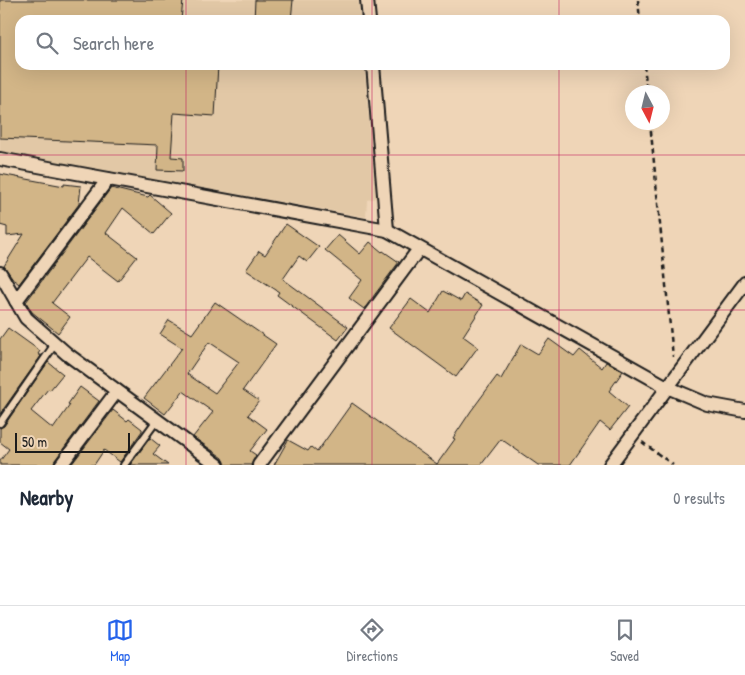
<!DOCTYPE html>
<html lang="en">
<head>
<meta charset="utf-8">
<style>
	:root { --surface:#fff; --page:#f6f6f7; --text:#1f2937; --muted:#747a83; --line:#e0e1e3; --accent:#2563eb }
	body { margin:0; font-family:"Patrick Hand",sans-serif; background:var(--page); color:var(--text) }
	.compass { position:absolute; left:625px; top:85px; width:45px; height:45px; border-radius:50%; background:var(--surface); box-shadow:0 5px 20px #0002; rotate:173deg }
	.scale { position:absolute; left:15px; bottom:12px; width:115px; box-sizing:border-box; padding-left:5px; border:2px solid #1c1c1c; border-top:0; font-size:14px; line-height:18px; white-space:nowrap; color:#1c1c1c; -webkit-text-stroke:4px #efd5b7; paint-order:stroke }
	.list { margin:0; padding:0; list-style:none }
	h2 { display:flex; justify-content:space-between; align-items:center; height:65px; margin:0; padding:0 20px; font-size:21px }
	h2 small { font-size:16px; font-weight:400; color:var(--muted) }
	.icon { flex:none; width:28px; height:28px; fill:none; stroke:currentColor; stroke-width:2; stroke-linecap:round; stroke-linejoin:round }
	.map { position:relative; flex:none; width:745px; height:465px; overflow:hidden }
	.search { position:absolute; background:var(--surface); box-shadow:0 5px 20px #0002; left:15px; right:15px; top:15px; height:55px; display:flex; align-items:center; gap:12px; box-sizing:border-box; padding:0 18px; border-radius:15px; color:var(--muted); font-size:19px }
	.sheet { height:140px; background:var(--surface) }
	nav { display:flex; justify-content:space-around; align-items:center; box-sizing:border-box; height:70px; border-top:1px solid var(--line); background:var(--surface); font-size:14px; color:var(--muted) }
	nav a { display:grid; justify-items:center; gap:2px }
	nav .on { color:var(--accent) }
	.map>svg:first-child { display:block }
	.built { fill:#e2c8a6 }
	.building { fill:#d2b587; stroke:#1c1c1c; fill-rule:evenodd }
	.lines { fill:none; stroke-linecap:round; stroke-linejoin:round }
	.service-casing { stroke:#1c1c1c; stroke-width:10 }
	.minor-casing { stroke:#1c1c1c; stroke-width:16 }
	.path { stroke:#1c1c1c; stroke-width:2.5; stroke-dasharray:5 4; stroke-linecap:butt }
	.service { stroke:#efd5b7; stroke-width:6 }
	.minor { stroke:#efd5b7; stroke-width:12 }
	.grid { fill:none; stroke:#c2185b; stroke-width:1; stroke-opacity:0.55 }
</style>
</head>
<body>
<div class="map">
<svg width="745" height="465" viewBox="0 0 745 465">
	<rect width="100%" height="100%" fill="#efd5b7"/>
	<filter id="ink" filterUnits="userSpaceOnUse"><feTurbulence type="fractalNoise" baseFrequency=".02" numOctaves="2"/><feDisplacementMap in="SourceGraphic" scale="10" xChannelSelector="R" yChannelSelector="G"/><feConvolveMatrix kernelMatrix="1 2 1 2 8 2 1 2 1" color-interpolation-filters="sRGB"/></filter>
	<g filter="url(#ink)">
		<polygon class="built" points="0,0 358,0 360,20 20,20 20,65 364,65 376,198 367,200 366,217 0,152"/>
		<g class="building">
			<polygon points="0,0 183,0 181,20 20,20 20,65 218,65 215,116 174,113 171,157 183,158 183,171 157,170 158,145 0,138"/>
			<polygon points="255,0 293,0 291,20 254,20"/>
			<polygon points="0,174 64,186 64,184 81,186 79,204 19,284 14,280 4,266 24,234 7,236 7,227 0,225"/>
			<polygon points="111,188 148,197 150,195 171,213 154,234 123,208 106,233 137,257 118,281 87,257 52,303 70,317 58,333 32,312 26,302"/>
			<polygon points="286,224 319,247 307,262 299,256 283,279 348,327 338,340 277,295 279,292 246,270 259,251 265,255"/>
			<polygon points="338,235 360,254 370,242 382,252 383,251 399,262 364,309 349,298 362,280 325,250"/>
			<polygon points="443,291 461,301 465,294 483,305 463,336 478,347 456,377 389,328 411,299 430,313"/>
			<path d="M215,302L276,344L243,390L259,401L248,415L267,429L250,451L256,455L251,465H226L223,458L193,437L213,412L183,391L165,414L144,398L182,348L160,334L169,320L192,334ZM209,342L239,362L215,393L187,374Z"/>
			<polygon points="8,328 40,351 38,354 41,356 0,414 0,339"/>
			<polygon points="549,339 574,357 580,350 602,368 606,362 623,371 609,391 628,407 610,430 600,422 570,465 538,465 501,439 481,465 274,465 288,440 308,451 311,447 317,452 352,403 437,464 455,439 453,438 471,411 497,376 501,379 521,344 538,354"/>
			<polygon points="48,362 63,374 50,390 48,389 31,411 53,429 70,405 68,404 80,387 99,401 55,460 53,465 0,465 0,461 9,449 0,442 0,428 4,426"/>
			<polygon points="113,410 127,421 129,419 142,429 142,431 120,462 104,450 94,465 71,465"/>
			<polygon points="150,438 160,446 153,454 168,465 130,465"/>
		</g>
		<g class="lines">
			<defs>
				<g id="service">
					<polyline points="0,423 55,344"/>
					<polyline points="124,465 157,420"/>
				</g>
				<g id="minor">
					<polyline points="367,0 369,20"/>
					<polyline points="373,65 387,230"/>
					<polyline points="0,159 387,230 667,387 707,404 745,411"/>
					<polyline points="0,273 26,318 67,354 218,465"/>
					<polyline points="16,301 108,179"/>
					<polyline points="61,465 117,391"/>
					<polyline points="259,465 419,249"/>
					<polyline points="610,465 745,283"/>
				</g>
			</defs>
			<use href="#service" class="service-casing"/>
			<use href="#minor" class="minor-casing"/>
			<g class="path">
				<polyline points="638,0 640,20"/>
				<polyline points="644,65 647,92"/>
				<polyline points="650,122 673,357"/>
				<polyline points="642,442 673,465"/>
			</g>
			<use href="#service" class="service"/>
			<use href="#minor" class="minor"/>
		</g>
	</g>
	<path class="grid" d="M186,0V20M372,0V20M559,0V20M186,65V465M372,65V465M559,65V465M0,155H745M0,310H745"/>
</svg>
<svg class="compass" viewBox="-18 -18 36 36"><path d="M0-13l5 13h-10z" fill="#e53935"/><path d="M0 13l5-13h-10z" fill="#747a83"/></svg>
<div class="scale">50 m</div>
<div class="search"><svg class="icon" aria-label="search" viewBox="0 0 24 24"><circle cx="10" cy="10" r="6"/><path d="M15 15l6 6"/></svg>Search here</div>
</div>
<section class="sheet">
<h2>Nearby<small>0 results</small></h2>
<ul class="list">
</ul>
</section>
<nav>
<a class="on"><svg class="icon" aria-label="map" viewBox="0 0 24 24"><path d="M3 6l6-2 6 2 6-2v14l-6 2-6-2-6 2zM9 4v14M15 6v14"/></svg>Map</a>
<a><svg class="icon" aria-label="directions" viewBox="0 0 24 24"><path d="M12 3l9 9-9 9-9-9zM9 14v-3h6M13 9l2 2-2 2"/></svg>Directions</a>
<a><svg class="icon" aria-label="saved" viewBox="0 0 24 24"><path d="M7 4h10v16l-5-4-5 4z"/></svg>Saved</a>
</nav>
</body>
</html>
